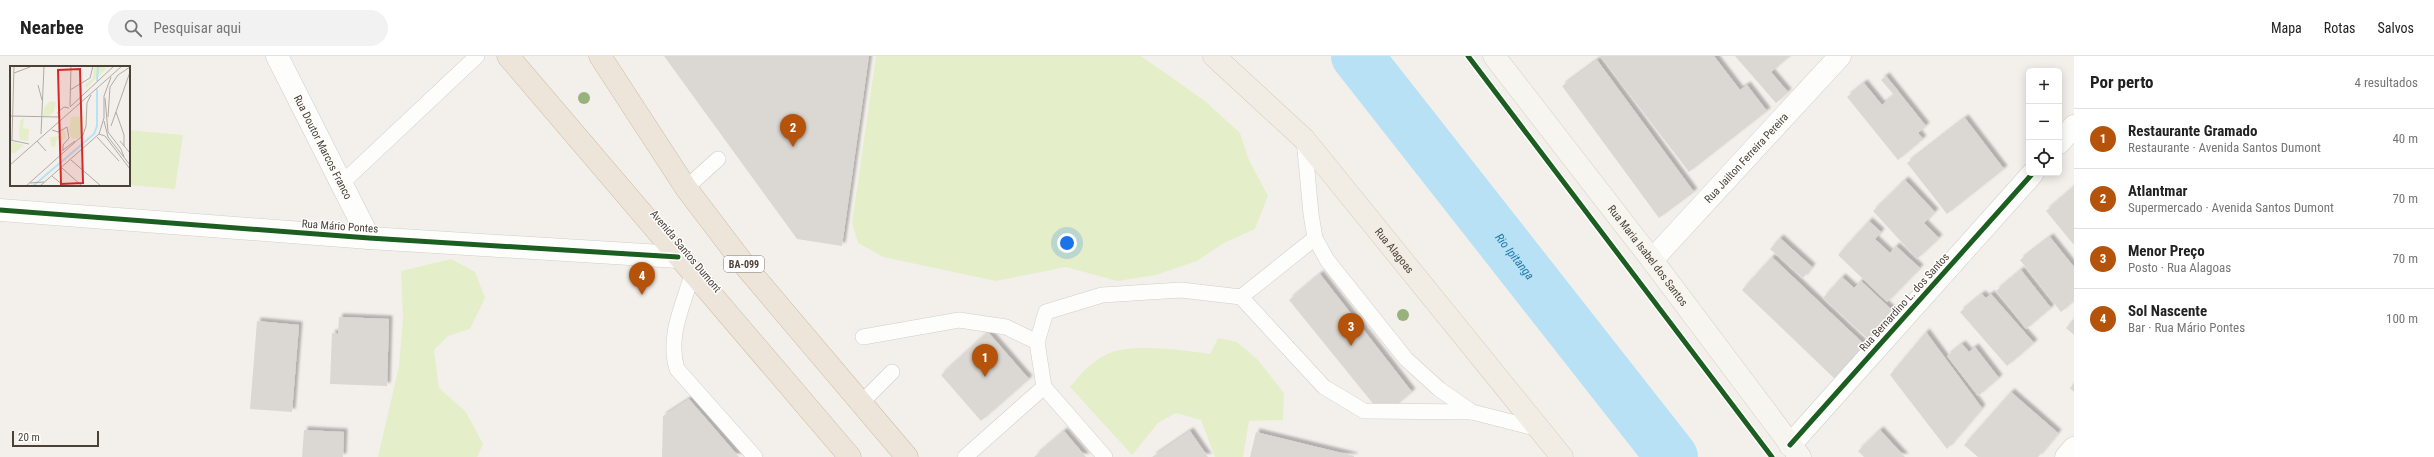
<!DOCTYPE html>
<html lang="pt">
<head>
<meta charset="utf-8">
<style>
	:root { --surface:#fff; --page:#f2f2f2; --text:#222; --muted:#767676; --line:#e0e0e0; --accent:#b45309 }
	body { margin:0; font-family:"Roboto Condensed",sans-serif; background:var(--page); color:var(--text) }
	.controls { position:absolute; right:12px; top:12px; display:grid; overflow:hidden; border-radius:6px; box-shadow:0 2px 10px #0003 }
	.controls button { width:36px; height:36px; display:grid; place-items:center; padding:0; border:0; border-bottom:1px solid var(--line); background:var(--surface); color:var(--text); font:20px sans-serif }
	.scale { position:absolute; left:12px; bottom:10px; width:87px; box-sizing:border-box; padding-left:4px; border:2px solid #4b4136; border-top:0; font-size:11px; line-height:14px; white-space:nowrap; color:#4b4136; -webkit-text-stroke:3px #fff; paint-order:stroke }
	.you { position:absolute; left:1067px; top:187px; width:14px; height:14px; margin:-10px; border:3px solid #fff; border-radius:50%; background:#1a73e8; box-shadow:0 0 0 6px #1a73e833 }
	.badge { display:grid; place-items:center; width:26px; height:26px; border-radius:50%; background:var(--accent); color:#fff; font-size:13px; font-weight:700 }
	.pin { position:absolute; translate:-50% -33px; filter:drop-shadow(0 1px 2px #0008) }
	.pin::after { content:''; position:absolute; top:21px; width:14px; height:12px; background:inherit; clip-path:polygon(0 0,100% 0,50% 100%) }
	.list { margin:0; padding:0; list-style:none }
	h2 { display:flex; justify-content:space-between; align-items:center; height:52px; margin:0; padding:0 16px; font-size:17px }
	h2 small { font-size:13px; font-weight:400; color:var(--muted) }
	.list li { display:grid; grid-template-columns:26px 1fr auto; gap:12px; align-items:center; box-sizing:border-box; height:60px; padding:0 16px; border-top:1px solid var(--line) }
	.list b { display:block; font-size:15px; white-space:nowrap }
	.list p { margin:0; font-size:13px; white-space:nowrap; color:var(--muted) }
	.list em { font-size:13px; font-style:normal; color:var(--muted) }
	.icon { flex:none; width:22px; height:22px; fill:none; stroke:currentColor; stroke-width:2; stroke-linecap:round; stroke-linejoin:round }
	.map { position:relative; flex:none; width:2074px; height:401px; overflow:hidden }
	header { display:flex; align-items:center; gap:24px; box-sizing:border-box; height:56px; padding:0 20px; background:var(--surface); border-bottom:1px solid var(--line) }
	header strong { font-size:19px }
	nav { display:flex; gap:22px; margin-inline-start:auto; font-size:14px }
	.search { width:280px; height:36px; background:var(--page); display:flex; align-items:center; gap:10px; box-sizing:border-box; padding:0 14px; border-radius:22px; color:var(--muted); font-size:15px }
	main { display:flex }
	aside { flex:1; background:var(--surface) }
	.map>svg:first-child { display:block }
	.green { fill:#e4efc9 }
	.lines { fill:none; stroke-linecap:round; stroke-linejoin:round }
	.river { stroke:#b8e1f5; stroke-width:52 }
	.building { fill:#dbd7d2; filter:url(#shadow) }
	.lane-casing { stroke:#d1cec9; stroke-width:16 }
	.street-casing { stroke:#d1cec9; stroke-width:23 }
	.secondary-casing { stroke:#d3cdc2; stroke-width:23 }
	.primary-casing { stroke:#d8cbb7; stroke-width:23 }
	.highway-casing { stroke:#cebba4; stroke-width:23 }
	.lane { stroke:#fdfdfc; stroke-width:15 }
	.street { stroke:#fdfdfc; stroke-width:22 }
	.secondary { stroke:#f7f5f0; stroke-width:22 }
	.primary { stroke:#f2ede4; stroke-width:22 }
	.highway { stroke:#ede5da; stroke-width:22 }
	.cycleway-casing { stroke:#fff; stroke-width:8 }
	.cycleway { stroke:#1b5e20; stroke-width:5 }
	.tree { fill:#97b27c }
	.labels { text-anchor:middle; stroke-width:3; stroke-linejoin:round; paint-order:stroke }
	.shield { fill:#fff; stroke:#817a72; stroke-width:1 }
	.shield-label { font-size:10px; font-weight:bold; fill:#4b4136 }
	.street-label { font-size:11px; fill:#4b4136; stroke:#fff }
	.water-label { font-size:12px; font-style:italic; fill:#1f7aaa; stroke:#fff }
	.inset-river { fill:none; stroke:#b8e1f5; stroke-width:2 }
	.inset-road { fill:none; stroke:#b0aaa3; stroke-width:1 }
	.view { fill:#d62828; fill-opacity:0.15; stroke:#d62828; stroke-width:2 }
	.inset-edge { fill:none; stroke:#4b4136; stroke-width:2 }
</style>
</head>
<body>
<header>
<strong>Nearbee</strong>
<div class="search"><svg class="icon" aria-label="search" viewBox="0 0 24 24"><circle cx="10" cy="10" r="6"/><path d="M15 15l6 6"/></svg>Pesquisar aqui</div>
<nav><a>Mapa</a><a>Rotas</a><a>Salvos</a></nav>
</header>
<main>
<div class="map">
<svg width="2074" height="401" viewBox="0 0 2074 401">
	<defs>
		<filter id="shadow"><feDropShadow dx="3.5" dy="-3.5" stdDeviation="1" flood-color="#0004"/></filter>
	</defs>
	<rect width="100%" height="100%" fill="#f3f0ec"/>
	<g class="green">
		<polygon points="876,0 1141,0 1205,45 1240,77 1249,104 1268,140 1255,173 1224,187 1197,205 1156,219 1117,225 1066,211 996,225 883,201 858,187 852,167"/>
		<polygon points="129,74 183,79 175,133 129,129"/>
		<polygon points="451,203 475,216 485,242 470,273 448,280 434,294 439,332 466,356 483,388 477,401 378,401 399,310 403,263 401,215"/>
		<path d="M1218,282L1237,286L1258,304L1284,337L1283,364L1249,365L1243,401H1215L1201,364L1176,357L1158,367L1132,399L1070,331C1081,317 1095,302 1112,296C1137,288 1184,294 1210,298Z"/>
	</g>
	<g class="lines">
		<path class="river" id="s1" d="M1357,0L1672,401"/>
	</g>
	<g class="building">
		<polygon points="664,0 869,0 842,190 797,183"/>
		<polygon points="1600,0 1714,0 1740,34 1747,29 1767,55 1689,116"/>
		<polygon points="1735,0 1790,0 1771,16 1788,36 1776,47"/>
		<polygon points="1597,4 1694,136 1659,162 1562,30"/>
		<polygon points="1886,20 1926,70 1918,77 1923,83 1898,104 1847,41 1864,27 1882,49 1894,39 1881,24"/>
		<polygon points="1965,62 2004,113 1947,158 1907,107"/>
		<polygon points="1905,124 1935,156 1924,167 1939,182 1917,203 1873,155"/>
		<polygon points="2074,131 2074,189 2046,155"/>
		<polygon points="1869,165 1881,176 1875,183 1890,197 1896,190 1920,212 1887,246 1838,199"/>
		<polygon points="2050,181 2074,211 2074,245 2061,256 2020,204"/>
		<polygon points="1780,182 1812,211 1803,222 1770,193"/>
		<polygon points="1772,201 1867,291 1836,324 1742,234"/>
		<polygon points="2021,214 2051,252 2026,273 1996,235"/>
		<polygon points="1320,218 1412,336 1383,360 1289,244"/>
		<polygon points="1842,221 1854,232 1861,225 1893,255 1868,283 1823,242"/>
		<polygon points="1982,238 1986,242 1991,238 2034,287 2007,310 1960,256"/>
		<polygon points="339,261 389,263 387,330 330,328 332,277 338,278"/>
		<polygon points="2074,263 2074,279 2066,272"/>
		<polygon points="257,265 299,269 292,356 250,353"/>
		<polygon points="988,276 1029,323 981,365 941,319"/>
		<polygon points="1926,276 1982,352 1947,393 1890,319"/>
		<polygon points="1962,288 1969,296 1975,291 1999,322 1978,340 1947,300"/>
		<polygon points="2074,327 2074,336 2070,332"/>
		<polygon points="2011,336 2058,377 2038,401 1978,401 1964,389"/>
		<polygon points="689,343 739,401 662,401 663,360"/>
		<polygon points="304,374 344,376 343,401 302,401"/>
		<polygon points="1880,374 1905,401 1864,401 1858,395"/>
		<polygon points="1064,375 1086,401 1034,401"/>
		<polygon points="1190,375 1208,401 1152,401"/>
		<polygon points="1256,376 1354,400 1354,401 1250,401"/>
	</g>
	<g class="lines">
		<defs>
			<g id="lane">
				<polyline points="1304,83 1311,158 1315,182 1327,204 1406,303 1439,333 1472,356 1539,373"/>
				<polyline points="342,127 477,0"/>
				<polyline points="686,132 718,103"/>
				<path d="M692,219C683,249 667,281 677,313L755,401"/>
				<polyline points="1241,241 1315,182"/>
				<polyline points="863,281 959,264 1006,271 1037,286"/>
				<polyline points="861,347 892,316"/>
				<polyline points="965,401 1044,331"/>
				<polyline points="1105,401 1044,331 1037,286 1046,256 1102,239 1181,234 1241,241 1324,331 1364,355 1472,356"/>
			</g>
			<g id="street">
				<path id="s2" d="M277,0L369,182"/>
				<polyline points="2059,87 2074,70"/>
				<polyline points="0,154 369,182 678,201"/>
				<path id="s3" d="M1652,204L1840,0"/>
				<polyline points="1790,389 2033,117"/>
				<polyline points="2066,401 2074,392"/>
			</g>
			<g id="secondary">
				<path id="s4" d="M1494,0L1652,204L1800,401"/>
			</g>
			<g id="primary">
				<path id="s5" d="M1214,0L1304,83L1562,401"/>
			</g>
			<g id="highway">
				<polyline points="508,0 850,401"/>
				<polyline points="600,0 686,132 746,211 907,401"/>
			</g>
		</defs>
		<use href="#lane" class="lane-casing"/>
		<use href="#street" class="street-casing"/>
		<use href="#secondary" class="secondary-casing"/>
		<use href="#primary" class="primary-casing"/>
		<use href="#highway" class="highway-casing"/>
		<use href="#lane" class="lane"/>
		<use href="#street" class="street"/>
		<use href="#secondary" class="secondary"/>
		<use href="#primary" class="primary"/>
		<use href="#highway" class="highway"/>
		<defs>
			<g id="cycleway">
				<polyline points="1468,0 1772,401"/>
				<polyline points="0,154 369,182 678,201"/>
				<polyline points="1790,389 2033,117"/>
			</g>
		</defs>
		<use href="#cycleway" class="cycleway-casing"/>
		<use href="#cycleway" class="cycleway"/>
	</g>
	<g class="tree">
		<circle cx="584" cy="42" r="6"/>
		<circle cx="1403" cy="259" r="6"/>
	</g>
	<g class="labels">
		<rect class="shield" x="724" y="200" width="40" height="16" rx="3"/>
		<g class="shield-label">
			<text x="744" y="212">BA-099</text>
		</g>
		<g class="street-label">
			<text dy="4" stroke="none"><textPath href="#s2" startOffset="102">Rua Doutor Marcos Franco</textPath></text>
			<text dy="4" stroke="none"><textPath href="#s3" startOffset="139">Rua Jailton Ferreira Pereira</textPath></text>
			<text transform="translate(340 170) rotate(4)" y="4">Rua Mário Pontes</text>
			<text dy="4" stroke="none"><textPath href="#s5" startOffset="266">Rua Alagoas</textPath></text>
			<text transform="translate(686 195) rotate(50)" y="4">Avenida Santos Dumont</text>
			<text dy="4" stroke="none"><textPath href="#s4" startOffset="252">Rua Maria Isabel dos Santos</textPath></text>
			<text transform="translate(1904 246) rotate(-48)" y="4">Rua Bernardino L. dos Santos</text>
		</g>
		<g class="water-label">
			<text dy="4" stroke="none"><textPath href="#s1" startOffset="255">Rio Ipitanga</textPath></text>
		</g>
	</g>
	<g transform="translate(10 10)">
		<rect width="120" height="120" fill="#f3f0ec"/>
		<path d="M84,0H94L96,3L76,22L75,19L83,12ZM40,35L46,36L44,45L39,50H33L34,42ZM74,50L72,66L68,72L62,73L59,65L61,51ZM14,52L13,62L19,63L18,75L10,74L9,67L10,55ZM54,63L56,72L53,74L47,72L45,81L41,80L40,71L52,70L50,66ZM0,76H4L14,79L5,87H0Z" fill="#e4efc9"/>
		<path class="inset-river" d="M87,15L88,0M23,120L84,68L87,60V23"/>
		<path class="inset-road" d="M4,7L20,1M28,19L32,34M60,24L80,12L83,0M95,32L98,66L111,83L114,91M60,40L61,0M60,41L104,0M106,46L114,69V80M0,50L49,51M49,51L48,46L54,41L59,42M98,51L100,21L108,9L120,1M94,55L98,71L120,99M101,60L120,6M42,64L48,66L57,61L59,72L53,79V85M31,68L34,0M89,68L95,70L120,103M87,71L109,95M0,74L19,78M2,74L4,0M27,75L36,85M110,75L120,87M53,84L65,75M61,94L91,120M0,99L112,0M52,102L72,120M42,110L54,120M20,117L34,116M16,120L73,69L76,60L77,37L81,29M30,120L89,68L94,52V30L101,11"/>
		<path class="view" d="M70,3L73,117L51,118L48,4Z"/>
		<rect width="120" height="120" class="inset-edge"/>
	</g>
</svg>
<div class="controls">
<button>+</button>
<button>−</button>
<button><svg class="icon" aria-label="locate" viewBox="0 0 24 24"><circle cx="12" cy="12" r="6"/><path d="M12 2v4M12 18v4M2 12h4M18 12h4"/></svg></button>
</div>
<div class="scale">20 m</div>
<div class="you"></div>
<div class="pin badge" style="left:985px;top:321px">1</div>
<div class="pin badge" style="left:793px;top:91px">2</div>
<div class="pin badge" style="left:1351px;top:290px">3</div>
<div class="pin badge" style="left:642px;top:239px">4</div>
</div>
<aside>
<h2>Por perto<small>4 resultados</small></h2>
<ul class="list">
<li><span class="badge">1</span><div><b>Restaurante Gramado</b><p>Restaurante · Avenida Santos Dumont</p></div><em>40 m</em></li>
<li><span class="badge">2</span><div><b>Atlantmar</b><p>Supermercado · Avenida Santos Dumont</p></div><em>70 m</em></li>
<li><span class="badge">3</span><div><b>Menor Preço</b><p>Posto · Rua Alagoas</p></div><em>70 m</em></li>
<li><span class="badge">4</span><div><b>Sol Nascente</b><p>Bar · Rua Mário Pontes</p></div><em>100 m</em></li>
</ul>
</aside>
</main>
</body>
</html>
